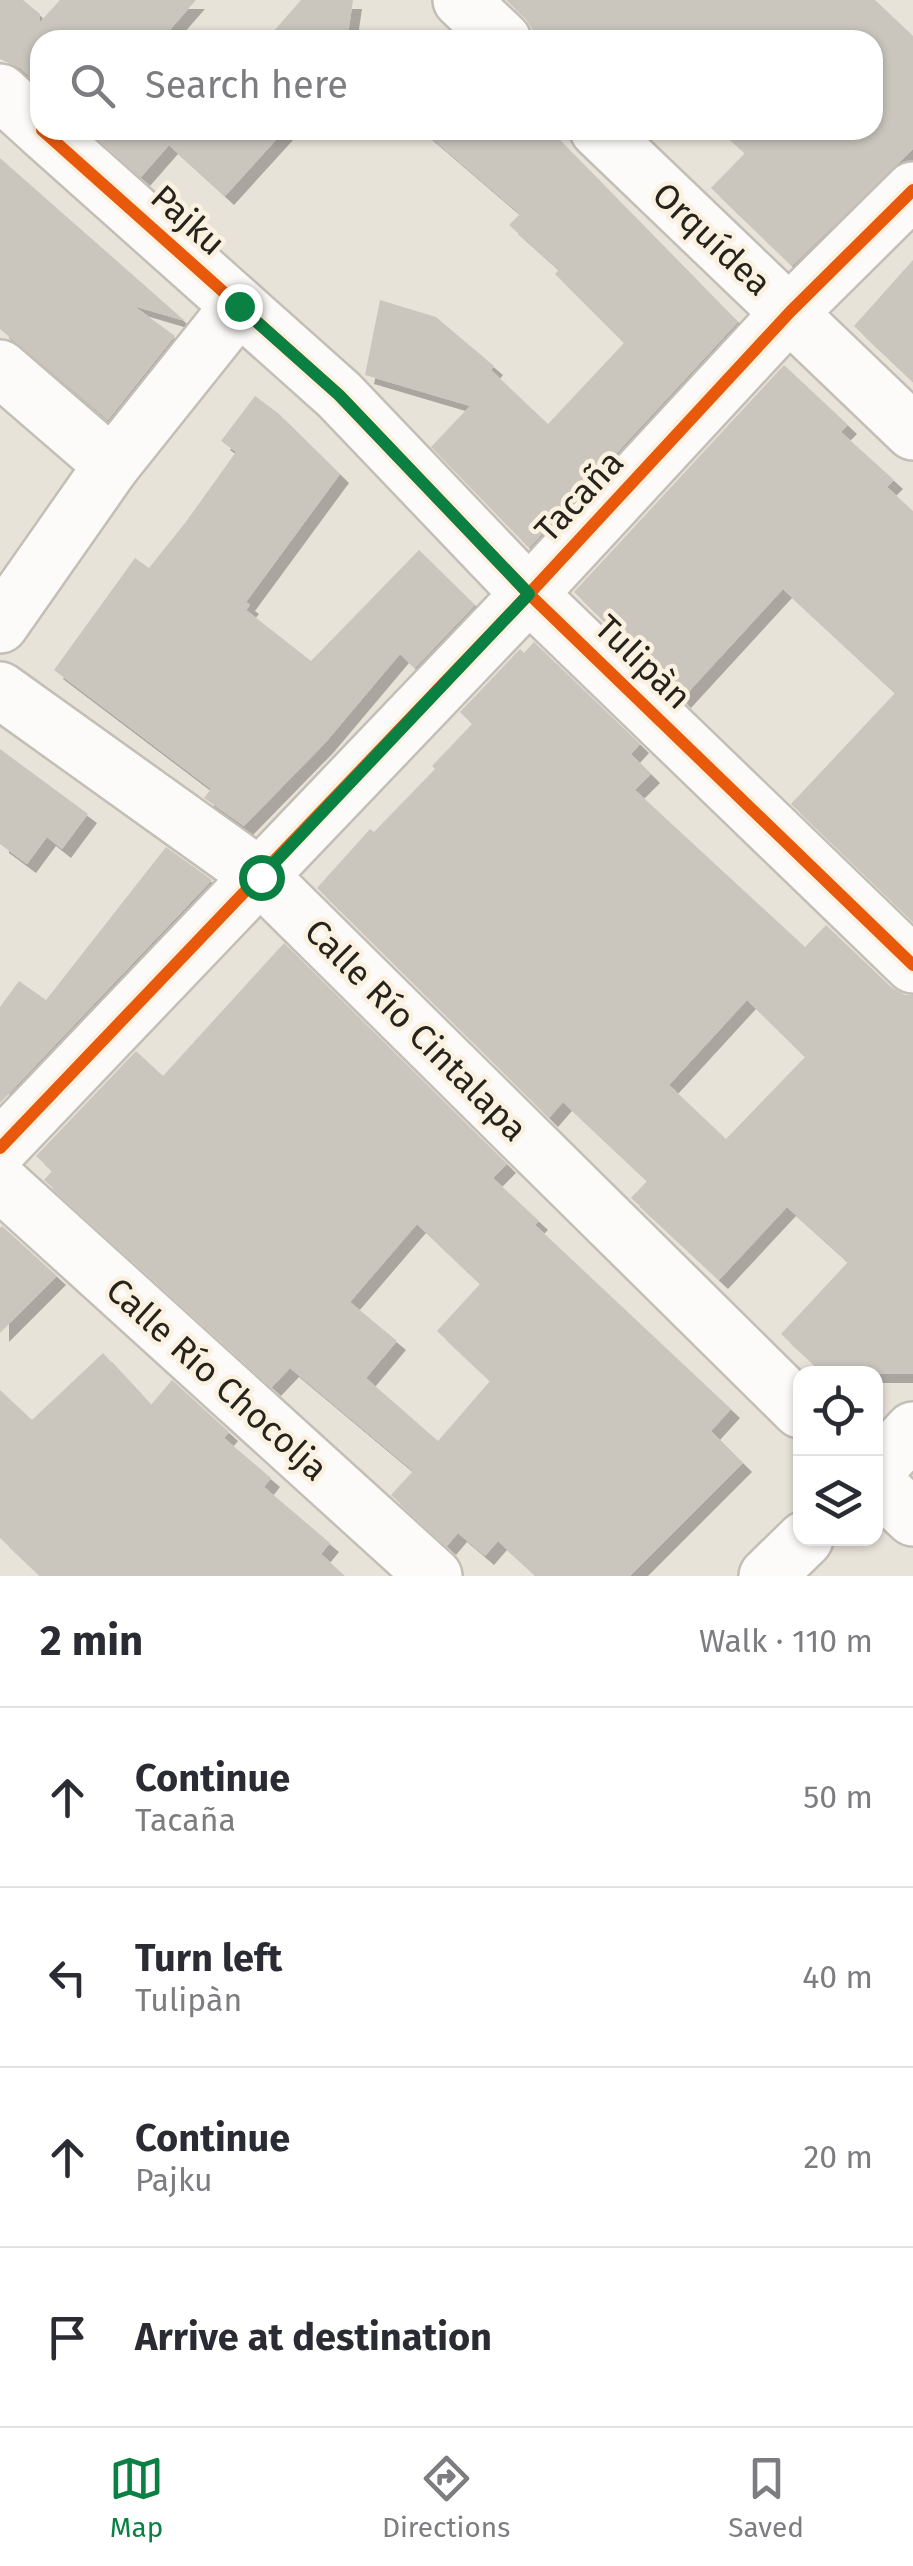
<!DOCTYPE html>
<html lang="en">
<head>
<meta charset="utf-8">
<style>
	:root { --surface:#fff; --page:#f2f2f3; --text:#2b2b33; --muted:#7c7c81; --line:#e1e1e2; --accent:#0b8043 }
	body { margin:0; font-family:"Fira Sans",sans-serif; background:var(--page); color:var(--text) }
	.controls { position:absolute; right:30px; bottom:30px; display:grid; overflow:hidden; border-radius:20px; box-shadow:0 2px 8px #0004 }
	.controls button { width:90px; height:90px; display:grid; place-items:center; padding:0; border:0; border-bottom:2px solid var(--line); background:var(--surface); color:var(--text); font:50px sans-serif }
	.stop { position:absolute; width:30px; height:30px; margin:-22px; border:8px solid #0b8043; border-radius:50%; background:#fff }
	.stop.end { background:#0b8043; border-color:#fff; box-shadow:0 2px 10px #0008 }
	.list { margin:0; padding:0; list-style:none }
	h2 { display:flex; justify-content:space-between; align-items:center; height:130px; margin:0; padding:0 40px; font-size:42px }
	h2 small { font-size:32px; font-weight:400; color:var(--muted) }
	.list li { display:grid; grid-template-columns:65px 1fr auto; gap:30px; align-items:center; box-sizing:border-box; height:180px; padding:0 40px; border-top:2px solid var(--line) }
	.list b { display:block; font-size:38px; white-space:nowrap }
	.list p { margin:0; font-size:32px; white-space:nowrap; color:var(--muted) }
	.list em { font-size:32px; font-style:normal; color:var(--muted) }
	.icon { flex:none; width:55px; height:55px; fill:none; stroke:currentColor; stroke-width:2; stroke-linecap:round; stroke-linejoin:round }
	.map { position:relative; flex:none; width:913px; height:1576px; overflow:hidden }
	.search { position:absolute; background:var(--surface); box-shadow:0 2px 8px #0004; left:30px; right:30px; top:30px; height:110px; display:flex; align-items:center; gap:25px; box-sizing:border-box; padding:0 35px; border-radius:30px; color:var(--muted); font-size:38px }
	.sheet { height:850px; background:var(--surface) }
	nav { display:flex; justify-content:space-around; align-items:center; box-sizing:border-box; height:140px; border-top:2px solid var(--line); background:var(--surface); font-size:28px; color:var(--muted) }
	nav a { display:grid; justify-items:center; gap:5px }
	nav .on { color:var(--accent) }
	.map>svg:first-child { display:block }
	.building { fill:#cac6be; fill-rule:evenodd; filter:url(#shadow) }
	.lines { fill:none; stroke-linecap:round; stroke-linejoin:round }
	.minor-casing { stroke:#c3bfb7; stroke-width:60 }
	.minor { stroke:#fcfbf9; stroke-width:55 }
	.cycleway-casing { stroke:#fbf1e0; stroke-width:19 }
	.cycleway { stroke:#e8590c; stroke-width:12 }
	.route { stroke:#0b8043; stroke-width:12 }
	.labels { text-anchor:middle; stroke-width:9; stroke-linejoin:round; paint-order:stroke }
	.street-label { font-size:35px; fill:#26231c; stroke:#fbf1e0 }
</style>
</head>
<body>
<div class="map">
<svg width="913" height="1576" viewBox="0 0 913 1576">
	<defs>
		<filter id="shadow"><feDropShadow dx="9" dy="9" stdDeviation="0" flood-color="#0004"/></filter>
	</defs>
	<rect width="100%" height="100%" fill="#e8e3d9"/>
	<g class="building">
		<polygon points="0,0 23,0 40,14 40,22 60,0 196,0 161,40 40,40 40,86 20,68 0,59"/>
		<polygon points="301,0 353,0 347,40 266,40"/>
		<polygon points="506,0 875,0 913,36 913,149 792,266 711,188 745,153 720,130 873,130 873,40 533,40 533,30 525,18"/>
		<polygon points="89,130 285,130 225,196 169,145 141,177"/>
		<polygon points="422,130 550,130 738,322 529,548 431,447 470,406 365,375 380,300 436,317 494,366 491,370 548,424 624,343 555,274 559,270 509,225 520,214"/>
		<polygon points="0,158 185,321 134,306 175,336 108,420 0,329"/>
		<polygon points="913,260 913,382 854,326"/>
		<polygon points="784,365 848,425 841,432 894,480 887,487 913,511 913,922 791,804 895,693 783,589 682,699 574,592"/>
		<polygon points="255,396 278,413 340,474 246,602 250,605 246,610 311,661 419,550 475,605 415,668 400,654 325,743 244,826 204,798 211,789 54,670 135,558 149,568 185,523 236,452 221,441"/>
		<path d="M534,642L640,744L631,754L651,774L635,790L805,947L826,925L891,987L905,995H913V1374H824L781,1334L848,1262L787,1207L719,1280L631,1198L647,1181L563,1102L549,1118L317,888L370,829L374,832L435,769L432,766L472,724L460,712L520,649L524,653ZM747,1000L805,1057L726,1139L669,1085Z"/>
		<polygon points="0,749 88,814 62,849 47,837 27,864 0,844"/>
		<polygon points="166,847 212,880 0,1103 0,1007 19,981 46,1000"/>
		<path d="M284,943L507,1164L493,1178L539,1221L535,1225L731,1409L711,1431L743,1463L630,1576H536L498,1541L485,1556L458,1533L447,1546L391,1495L413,1471L290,1368L272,1387L44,1180L52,1171L36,1156L136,1051L163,1076ZM417,1224L480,1284L437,1331L490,1381L438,1441L366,1378L397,1341L350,1302Z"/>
		<polygon points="2,1226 57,1276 0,1333 0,1228"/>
		<polygon points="103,1353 151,1405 172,1380 229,1432 224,1438 271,1478 264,1487 330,1543 321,1554 345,1576 40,1576 0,1538 0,1390 32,1420"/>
	</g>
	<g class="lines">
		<defs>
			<g id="minor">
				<polyline points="461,0 503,40"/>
				<polyline points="0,92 40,128"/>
				<polyline points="42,130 339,395 529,594 913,965"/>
				<polyline points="598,130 913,432"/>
				<polyline points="0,368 112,465"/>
				<polyline points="0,625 112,465 239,306"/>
				<polyline points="0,690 261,877 800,1410"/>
				<polyline points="0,1148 529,594 790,312 913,190"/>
				<polyline points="0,1182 434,1576"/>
				<polyline points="876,1470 913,1430"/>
				<polyline points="876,1483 913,1518"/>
				<polyline points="767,1576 805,1539"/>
			</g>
		</defs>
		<use href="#minor" class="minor-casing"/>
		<use href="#minor" class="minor"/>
		<defs>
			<g id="cycleway">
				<polyline points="42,130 339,395 529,594 913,965"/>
				<polyline points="0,1148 529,594 790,312 913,190"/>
			</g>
		</defs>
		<use href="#cycleway" class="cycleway-casing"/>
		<use href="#cycleway" class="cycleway"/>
	</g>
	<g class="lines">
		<polyline class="route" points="239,306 339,395 529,594 261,877"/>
	</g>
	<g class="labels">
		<g class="street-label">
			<text transform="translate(188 220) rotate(42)" y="12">Pajku</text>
			<text transform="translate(712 239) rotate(43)" y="12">Orquídea</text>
			<text transform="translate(579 496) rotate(-47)" y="12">Tacaña</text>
			<text transform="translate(643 662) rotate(44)" y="12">Tulipàn</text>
			<text transform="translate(416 1030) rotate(45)" y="12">Calle Río Cintalapa</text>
			<text transform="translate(217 1379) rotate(42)" y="12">Calle Río Chocolja</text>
		</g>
	</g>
</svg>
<div class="controls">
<button><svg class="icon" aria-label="locate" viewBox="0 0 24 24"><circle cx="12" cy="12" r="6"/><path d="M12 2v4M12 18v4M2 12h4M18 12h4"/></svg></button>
<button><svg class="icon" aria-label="layers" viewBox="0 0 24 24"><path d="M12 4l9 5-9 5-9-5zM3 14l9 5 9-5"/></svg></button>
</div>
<div class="stop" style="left:261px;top:877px"></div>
<div class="stop end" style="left:239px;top:306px"></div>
<div class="search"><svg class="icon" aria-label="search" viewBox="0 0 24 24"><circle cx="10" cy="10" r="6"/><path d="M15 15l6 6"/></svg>Search here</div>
</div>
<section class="sheet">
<h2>2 min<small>Walk · 110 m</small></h2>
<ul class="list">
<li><svg class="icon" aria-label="ahead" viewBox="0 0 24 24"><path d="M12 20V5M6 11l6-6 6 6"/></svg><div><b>Continue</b><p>Tacaña</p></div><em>50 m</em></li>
<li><svg class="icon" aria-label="left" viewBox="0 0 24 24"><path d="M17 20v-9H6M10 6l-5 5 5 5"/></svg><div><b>Turn left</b><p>Tulipàn</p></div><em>40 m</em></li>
<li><svg class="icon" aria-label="ahead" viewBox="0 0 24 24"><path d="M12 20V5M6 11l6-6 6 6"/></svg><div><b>Continue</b><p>Pajku</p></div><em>20 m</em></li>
<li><svg class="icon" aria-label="arrive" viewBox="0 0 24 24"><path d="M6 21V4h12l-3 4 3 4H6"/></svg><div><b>Arrive at destination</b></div></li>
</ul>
</section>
<nav>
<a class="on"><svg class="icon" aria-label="map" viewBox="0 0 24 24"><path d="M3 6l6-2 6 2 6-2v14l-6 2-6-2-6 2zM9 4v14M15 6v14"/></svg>Map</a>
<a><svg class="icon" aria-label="directions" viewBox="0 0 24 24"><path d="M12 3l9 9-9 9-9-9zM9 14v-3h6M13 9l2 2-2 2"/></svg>Directions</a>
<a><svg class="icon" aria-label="saved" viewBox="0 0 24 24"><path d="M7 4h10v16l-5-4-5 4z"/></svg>Saved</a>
</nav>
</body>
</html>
